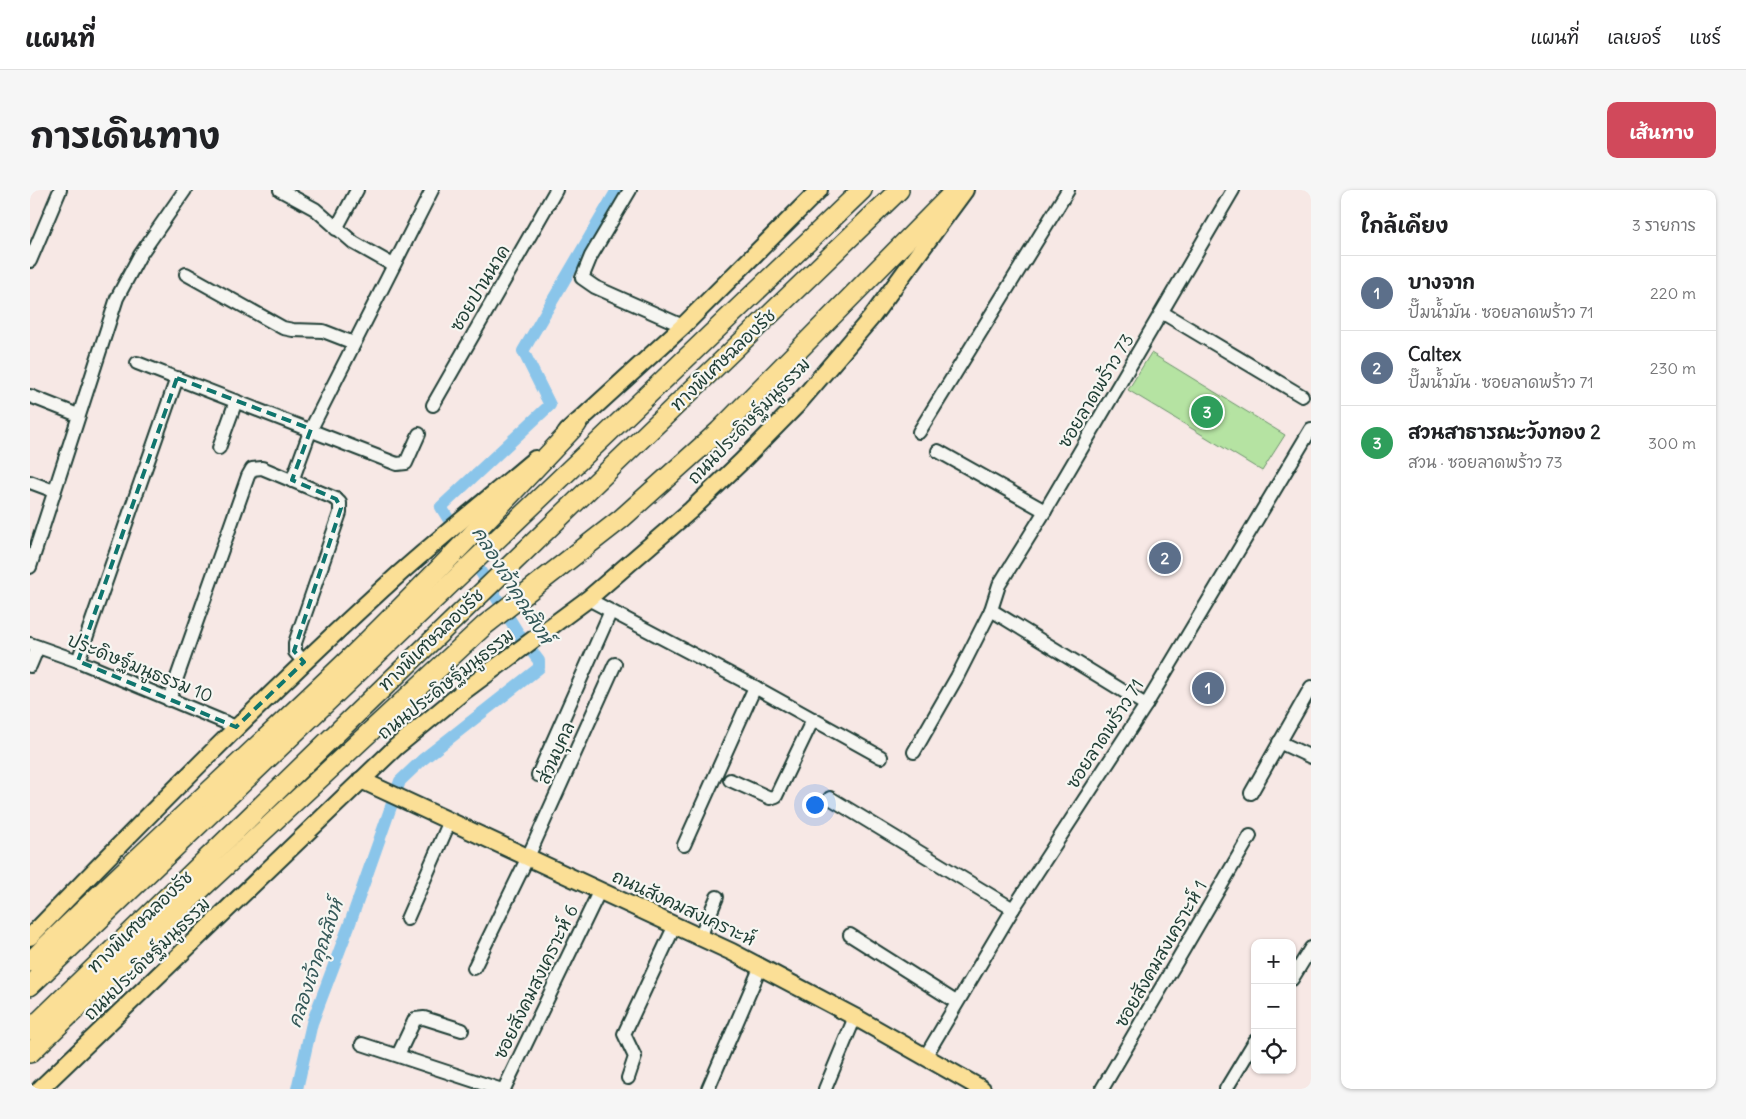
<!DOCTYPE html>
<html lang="th">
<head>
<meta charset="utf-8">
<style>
	:root { --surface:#fff; --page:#f6f6f6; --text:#202124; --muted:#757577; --line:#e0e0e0; --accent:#d1495b }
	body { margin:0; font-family:Delius,"Playpen Sans Thai",sans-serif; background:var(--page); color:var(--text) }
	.controls { position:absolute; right:15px; bottom:15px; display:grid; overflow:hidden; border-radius:10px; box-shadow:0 1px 4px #0004 }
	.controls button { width:45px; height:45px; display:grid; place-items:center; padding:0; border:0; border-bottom:1px solid var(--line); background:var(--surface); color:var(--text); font:25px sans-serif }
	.you { position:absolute; left:784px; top:614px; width:18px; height:18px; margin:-12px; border:4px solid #fff; border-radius:50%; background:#1a73e8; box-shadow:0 0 0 8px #1a73e833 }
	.badge { display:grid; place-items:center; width:32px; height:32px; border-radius:50%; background:var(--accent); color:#fff; font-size:16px; font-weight:700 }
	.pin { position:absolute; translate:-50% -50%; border:2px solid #fff; box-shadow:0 1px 5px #0006 }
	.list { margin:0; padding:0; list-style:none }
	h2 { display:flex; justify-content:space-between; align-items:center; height:65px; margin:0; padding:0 20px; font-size:21px }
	h2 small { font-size:16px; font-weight:400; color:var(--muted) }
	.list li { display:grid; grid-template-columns:32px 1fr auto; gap:15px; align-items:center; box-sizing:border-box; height:75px; padding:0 20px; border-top:1px solid var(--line) }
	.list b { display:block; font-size:19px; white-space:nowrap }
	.list p { margin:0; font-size:16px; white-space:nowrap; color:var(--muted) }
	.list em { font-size:16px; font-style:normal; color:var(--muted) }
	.icon { flex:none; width:28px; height:28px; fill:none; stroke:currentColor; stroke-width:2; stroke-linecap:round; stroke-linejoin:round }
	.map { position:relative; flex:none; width:1281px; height:899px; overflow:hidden; border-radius:10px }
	header { display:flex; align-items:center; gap:30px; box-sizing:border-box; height:70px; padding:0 25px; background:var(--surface); border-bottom:1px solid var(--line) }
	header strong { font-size:24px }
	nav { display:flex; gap:28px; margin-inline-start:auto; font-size:18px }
	.intro { display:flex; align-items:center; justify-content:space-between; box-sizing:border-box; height:120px; padding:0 30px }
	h1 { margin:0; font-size:35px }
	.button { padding:12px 22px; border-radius:10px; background:var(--accent); color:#fff; font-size:18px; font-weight:700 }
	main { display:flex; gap:30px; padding:0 30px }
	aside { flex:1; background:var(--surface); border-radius:10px; box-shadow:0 1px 4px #0004 }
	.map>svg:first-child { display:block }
	.green { fill:#b5e3a2; stroke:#6a906b }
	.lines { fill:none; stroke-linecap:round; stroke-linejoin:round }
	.canal { stroke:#8ac5ea; stroke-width:12 }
	.minor-casing { stroke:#1f3d34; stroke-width:16 }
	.major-casing { stroke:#1f3d34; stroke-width:20 }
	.highway-casing { stroke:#1f3d34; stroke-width:22 }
	.minor { stroke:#f6f6f2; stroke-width:12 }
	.major { stroke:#fbdf96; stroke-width:16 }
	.highway { stroke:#fbdf96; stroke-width:19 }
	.marked { fill:none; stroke:#0f766e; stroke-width:4; stroke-dasharray:10 6; stroke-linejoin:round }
	.labels { text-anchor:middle; stroke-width:4.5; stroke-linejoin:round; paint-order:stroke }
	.street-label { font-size:18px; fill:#1f3d34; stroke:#f6f6f2 }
	.water-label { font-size:19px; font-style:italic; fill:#345858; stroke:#f6f6f2 }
</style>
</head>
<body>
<header>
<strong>แผนที่</strong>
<nav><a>แผนที่</a><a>เลเยอร์</a><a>แชร์</a></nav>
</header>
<div class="intro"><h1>การเดินทาง</h1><a class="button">เส้นทาง</a></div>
<main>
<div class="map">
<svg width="1281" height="899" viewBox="0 0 1281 899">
	<rect width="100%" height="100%" fill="#f7e8e5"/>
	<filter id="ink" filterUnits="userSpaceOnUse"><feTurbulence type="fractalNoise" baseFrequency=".02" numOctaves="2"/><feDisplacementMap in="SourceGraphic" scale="10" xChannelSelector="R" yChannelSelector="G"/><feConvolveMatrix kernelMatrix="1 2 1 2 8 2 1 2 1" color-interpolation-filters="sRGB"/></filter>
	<g filter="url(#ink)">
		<polygon class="green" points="1121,163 1255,245 1232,281 1098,200"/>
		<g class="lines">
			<polyline class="canal" points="267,899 282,833 320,733 370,591 392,570 509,478 509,471 490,446 411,317 520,215 493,161 587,0"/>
			<defs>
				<g id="minor">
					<polyline points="250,0 285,19 324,53 363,75"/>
					<polyline points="600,0 561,66 552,88 565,97 653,136"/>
					<polyline points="306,39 327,0"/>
					<polyline points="0,71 30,0"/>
					<polyline points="156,84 253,138 263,140 293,141 324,153"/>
					<polyline points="1133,123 1272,206"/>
					<polyline points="107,173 367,274 376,273 389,244"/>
					<polyline points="0,206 48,225"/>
					<polyline points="403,215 526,0"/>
					<polyline points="889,242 1038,0"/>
					<polyline points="189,258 206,211"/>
					<polyline points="908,261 1015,321"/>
					<polyline points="262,291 281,239 402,0"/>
					<polyline points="0,292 24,301"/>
					<polyline points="0,377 87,108 110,65 155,0"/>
					<polyline points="558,409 725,497 851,567"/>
					<polyline points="961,420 1116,515"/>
					<polyline points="0,454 48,471 206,537"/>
					<polyline points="48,471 147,188"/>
					<polyline points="0,476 8,457"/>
					<polyline points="139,510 218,286 222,279 232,278 306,309 310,313 310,323 265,453 265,462 274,472"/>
					<polyline points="1249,552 1281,567"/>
					<polyline points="884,562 927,487 961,420 969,395 1015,321 1203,0"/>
					<polyline points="508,585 580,423"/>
					<polyline points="700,590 740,608 746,606 783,529"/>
					<polyline points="1221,603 1281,497"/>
					<polyline points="800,608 983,719"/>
					<polyline points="654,655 725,497"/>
					<polyline points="377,729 420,631"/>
					<polyline points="820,745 926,812"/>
					<polyline points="670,747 687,707"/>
					<polyline points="444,778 498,667 585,474"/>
					<polyline points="1262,789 1281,758"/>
					<polyline points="332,854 469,899"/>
					<polyline points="368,865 385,829 394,828 432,840"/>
					<polyline points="895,867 983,719 1116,515 1281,239"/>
					<polyline points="598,888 605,867 594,844 645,735"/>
					<polyline points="474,899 570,700"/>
					<polyline points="678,899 731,776"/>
					<polyline points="795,899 825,827"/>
					<polyline points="1072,899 1220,646"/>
					<polyline points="1196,899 1225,851"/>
				</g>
				<g id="major">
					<polyline points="537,242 653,136 789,0"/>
					<polyline points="331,590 702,762 825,827 952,899"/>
					<path d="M0,747C120,623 241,500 369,384C413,345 460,307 505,269"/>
					<polyline points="10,899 366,557 434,501 558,409 661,320 711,272 766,216 841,128 935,0"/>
				</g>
				<g id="highway">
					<path d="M0,772C104,669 213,571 319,469C397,393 472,314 547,234"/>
					<polyline points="0,796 832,0"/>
					<path d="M0,840C288,558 580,282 869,0"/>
					<polyline points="0,863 173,697 455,435 591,329 689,241 926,0"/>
				</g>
			</defs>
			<use href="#minor" class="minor-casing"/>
			<use href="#major" class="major-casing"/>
			<use href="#highway" class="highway-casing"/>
			<use href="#minor" class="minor"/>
			<use href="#major" class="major"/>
			<use href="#highway" class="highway"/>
		</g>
	</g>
	<path class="marked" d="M147,188L281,239L262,290L306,309L311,318L264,461L274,472L206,537L48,471Z"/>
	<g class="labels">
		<g class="street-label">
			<text transform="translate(450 98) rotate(-59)" y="6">ซอยปานนาค</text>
			<text transform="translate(693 170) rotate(-44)" y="6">ทางพิเศษฉลองรัช</text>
			<text transform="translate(1066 201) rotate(-59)" y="6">ซอยลาดพร้าว 73</text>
			<text transform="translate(719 231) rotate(-46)" y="6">ถนนประดิษฐ์มนูธรรม</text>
			<text transform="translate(401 450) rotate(-44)" y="6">ทางพิเศษฉลองรัช</text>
			<text transform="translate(110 478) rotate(22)" y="6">ประดิษฐ์มนูธรรม 10</text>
			<text transform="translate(416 494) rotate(-38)" y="6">ถนนประดิษฐ์มนูธรรม</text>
			<text transform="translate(1075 544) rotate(-57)" y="6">ซอยลาดพร้าว 71</text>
			<text transform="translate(526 563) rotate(-66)" y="6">ส่วนบุคล</text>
			<text transform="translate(654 718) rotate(25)" y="6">ถนนสังคมสงเคราะห์</text>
			<text transform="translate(110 732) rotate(-44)" y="6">ทางพิเศษฉลองรัช</text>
			<text transform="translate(1131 764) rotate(-60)" y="6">ซอยสังคมสงเคราะห์ 1</text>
			<text transform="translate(117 769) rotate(-44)" y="6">ถนนประดิษฐ์มนูธรรม</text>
			<text transform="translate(506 792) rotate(-64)" y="6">ซอยสังคมสงเคราะห์ 6</text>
		</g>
		<g class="water-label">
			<text transform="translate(483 395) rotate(58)" y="7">คลองเจ้าคุณสิงห์</text>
			<text transform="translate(285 773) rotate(-71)" y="7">คลองเจ้าคุณสิงห์</text>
		</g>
	</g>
</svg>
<div class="controls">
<button>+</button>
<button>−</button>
<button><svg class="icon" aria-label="locate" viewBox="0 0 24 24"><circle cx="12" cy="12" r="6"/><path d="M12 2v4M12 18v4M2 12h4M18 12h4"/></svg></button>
</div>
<div class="you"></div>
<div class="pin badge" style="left:1178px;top:498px;background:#5c6f8a">1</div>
<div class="pin badge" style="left:1135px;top:368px;background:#5c6f8a">2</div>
<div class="pin badge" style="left:1177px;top:222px;background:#2e9e5b">3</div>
</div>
<aside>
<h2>ใกล้เคียง<small>3 รายการ</small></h2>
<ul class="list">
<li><span class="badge" style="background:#5c6f8a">1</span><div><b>บางจาก</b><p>ปั๊มน้ำมัน · ซอยลาดพร้าว 71</p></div><em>220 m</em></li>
<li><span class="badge" style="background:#5c6f8a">2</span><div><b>Caltex</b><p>ปั๊มน้ำมัน · ซอยลาดพร้าว 71</p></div><em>230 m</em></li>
<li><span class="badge" style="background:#2e9e5b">3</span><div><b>สวนสาธารณะวังทอง 2</b><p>สวน · ซอยลาดพร้าว 73</p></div><em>300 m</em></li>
</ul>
</aside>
</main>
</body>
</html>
